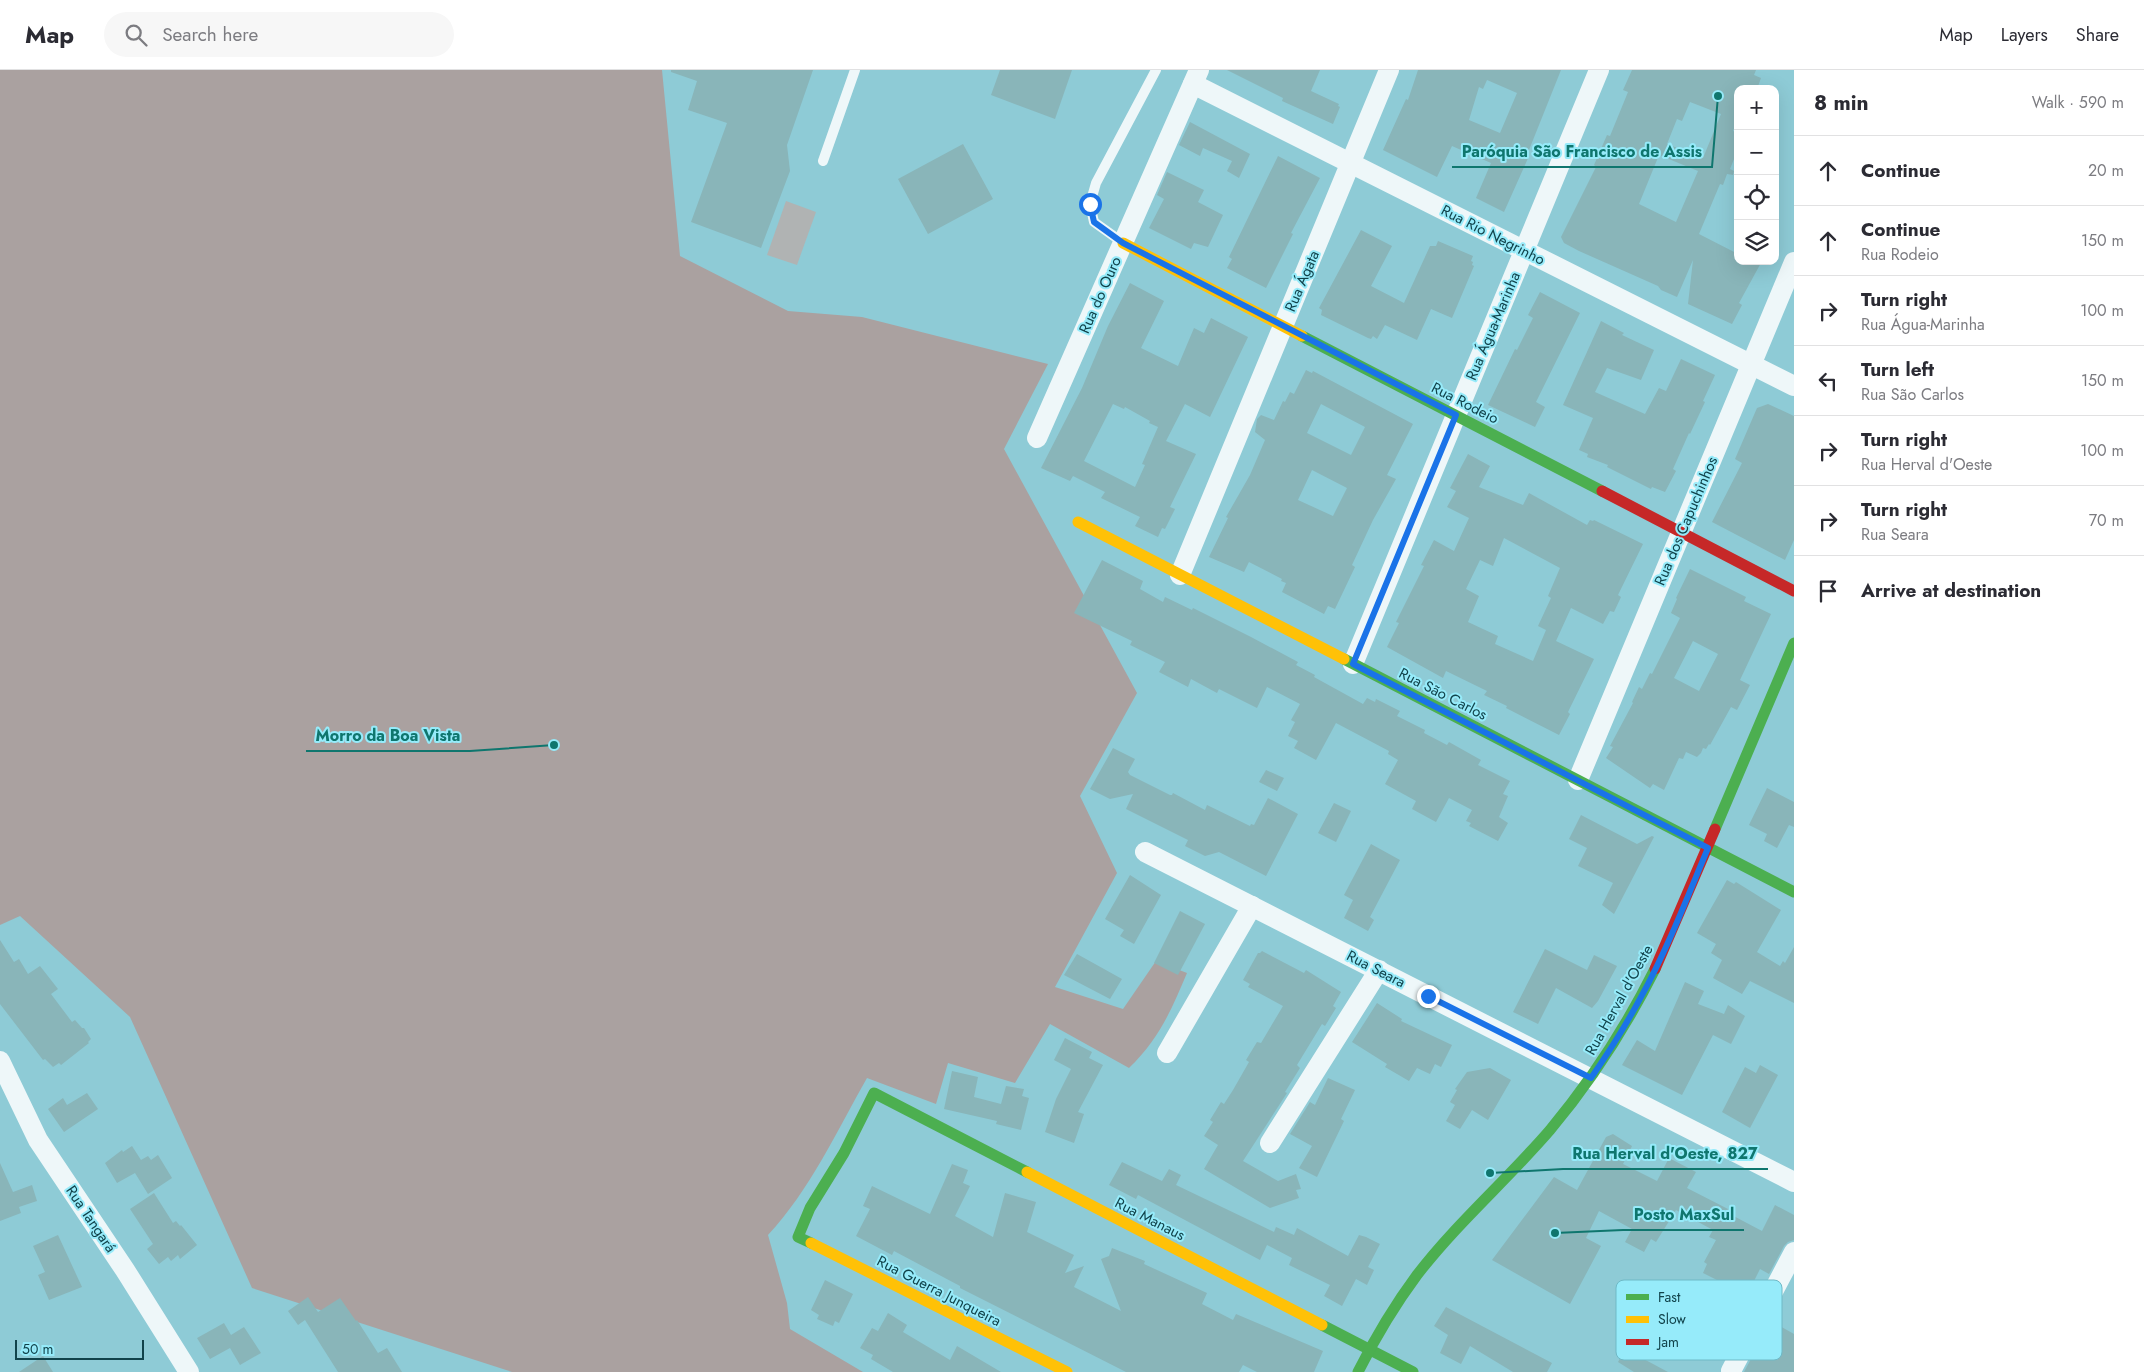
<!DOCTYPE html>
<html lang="en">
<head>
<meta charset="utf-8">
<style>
	:root { --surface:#fff; --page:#f7f7f7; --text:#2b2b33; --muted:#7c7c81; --line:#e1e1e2 }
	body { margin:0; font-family:Jost,sans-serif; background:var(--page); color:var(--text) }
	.controls { position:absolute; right:15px; top:15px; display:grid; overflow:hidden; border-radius:10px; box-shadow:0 5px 20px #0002 }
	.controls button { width:45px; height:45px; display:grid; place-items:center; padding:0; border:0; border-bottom:1px solid var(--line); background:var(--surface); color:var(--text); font:25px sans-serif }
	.scale { position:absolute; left:15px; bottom:12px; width:129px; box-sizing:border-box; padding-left:5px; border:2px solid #11434b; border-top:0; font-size:14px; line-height:18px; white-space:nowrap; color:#11434b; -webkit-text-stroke:4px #96ebfa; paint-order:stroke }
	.stop { position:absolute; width:15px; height:15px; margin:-11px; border:4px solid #1a73e8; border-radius:50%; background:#fff }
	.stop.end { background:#1a73e8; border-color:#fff; box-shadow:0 1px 5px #0008 }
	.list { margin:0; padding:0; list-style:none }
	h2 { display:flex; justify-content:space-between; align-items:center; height:65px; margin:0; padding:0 20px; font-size:21px }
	h2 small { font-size:16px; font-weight:400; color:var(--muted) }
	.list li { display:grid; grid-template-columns:32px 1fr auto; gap:15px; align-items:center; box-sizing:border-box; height:70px; padding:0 20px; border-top:1px solid var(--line) }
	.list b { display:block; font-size:19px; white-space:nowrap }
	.list p { margin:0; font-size:16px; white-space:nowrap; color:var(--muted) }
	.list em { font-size:16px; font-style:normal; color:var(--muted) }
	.icon { flex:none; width:28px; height:28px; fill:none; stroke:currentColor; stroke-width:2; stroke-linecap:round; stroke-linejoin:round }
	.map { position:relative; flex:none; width:1794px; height:1302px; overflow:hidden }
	header { display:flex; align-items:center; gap:30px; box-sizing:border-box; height:70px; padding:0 25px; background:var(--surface); border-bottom:1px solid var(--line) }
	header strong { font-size:24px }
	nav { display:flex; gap:28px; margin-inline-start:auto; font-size:18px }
	.search { width:350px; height:45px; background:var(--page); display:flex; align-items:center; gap:12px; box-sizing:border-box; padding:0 18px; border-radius:28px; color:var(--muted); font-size:19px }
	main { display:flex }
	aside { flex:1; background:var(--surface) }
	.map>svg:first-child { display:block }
	.green { fill:#b0b3b3 }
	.forest { fill:#aaa1a0 }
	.building { fill:#89b5b9; fill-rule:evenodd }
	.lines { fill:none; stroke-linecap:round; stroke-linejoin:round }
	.lane { stroke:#eef7f9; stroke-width:10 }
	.street { stroke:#eef7f9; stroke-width:20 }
	.fast { stroke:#4caf50; stroke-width:11 }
	.slow { stroke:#ffc107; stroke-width:11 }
	.jam { stroke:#c62828; stroke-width:11 }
	.route { stroke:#1a73e8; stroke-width:6 }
	.labels { text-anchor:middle; stroke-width:4; stroke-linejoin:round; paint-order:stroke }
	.street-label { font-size:15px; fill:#11434b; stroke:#96ebfa }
	.key { fill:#96ebfa; stroke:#6eb9c6; stroke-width:1 }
	.key-label { font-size:14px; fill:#11434b }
	.leader { fill:none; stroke:#0f766e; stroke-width:2 }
	.callout-dot { fill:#0f766e; stroke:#96ebfa; stroke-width:2 }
	.callout-label { font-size:16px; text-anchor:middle; font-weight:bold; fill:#0f766e; stroke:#96ebfa; stroke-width:4; stroke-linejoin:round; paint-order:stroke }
</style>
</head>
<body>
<header>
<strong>Map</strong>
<div class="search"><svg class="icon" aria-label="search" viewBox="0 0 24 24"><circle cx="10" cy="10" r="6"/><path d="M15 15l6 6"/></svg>Search here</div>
<nav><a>Map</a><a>Layers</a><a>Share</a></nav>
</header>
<main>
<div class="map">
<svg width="1794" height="1302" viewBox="0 0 1794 1302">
	<rect width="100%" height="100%" fill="#8ecbd6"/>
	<polygon class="green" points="786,131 816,142 797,195 767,185"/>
	<path class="forest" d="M0,0H662L680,186L788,241L862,247L1048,294L1004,379L1137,623L1080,726L1117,803L1055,917L1123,939L1156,891L1187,903C1171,941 1159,969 1129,998L1050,954L1015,1013L948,993L936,1034L867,1008C837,1061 810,1120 768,1165L787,1233L790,1259L863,1302H512L252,1218L130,947L20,846L0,855Z"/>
	<g class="building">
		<polygon points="671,0 813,0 787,75 790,101 761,178 691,152 727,53 688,40 697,11 671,2"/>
		<polygon points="1000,0 1072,0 1055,49 991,25"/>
		<polygon points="1227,0 1320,0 1311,21 1339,34 1338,36 1340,37 1333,54 1282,31 1283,28"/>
		<path d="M1418,0H1561L1527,85L1529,86L1504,142L1476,128L1491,93L1452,76L1437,107L1383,80L1406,29L1408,30ZM1487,10L1517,23L1500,63L1469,50L1479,17L1483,19Z"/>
		<path d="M1632,0H1756L1754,5L1761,8L1757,19H1738V49L1733,61L1738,63V79L1730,99L1734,101L1733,105L1727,104L1723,115L1720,114L1699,164L1738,184V191H1762L1739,233L1742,235L1732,254L1688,234L1693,190L1677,227L1661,220L1658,216L1579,181L1564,173L1561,167L1596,97L1594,95L1607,65L1610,66L1628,22L1623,20ZM1690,32L1721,44L1703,88L1667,74L1677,49L1682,51ZM1659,85L1698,101L1676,152L1639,134Z"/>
		<polygon points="1190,52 1250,84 1239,108 1227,101 1232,91 1203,78 1200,86 1179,75"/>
		<polygon points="963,74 993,129 928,164 898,109"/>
		<polygon points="1278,86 1320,108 1291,163 1293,164 1266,218 1227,198 1232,189 1229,187"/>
		<polygon points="1167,102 1204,120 1198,132 1223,145 1208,177 1194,173 1191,179 1149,158 1164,129 1157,125"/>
		<polygon points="1361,160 1392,176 1371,216 1404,233 1430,176 1436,176 1438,171 1473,186 1471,191 1473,192 1472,195 1474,196 1452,248 1431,239 1417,270 1385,255 1377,269 1373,266 1371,269 1368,268 1321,245 1322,240 1319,238"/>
		<path d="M1130,213L1164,231L1141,278L1178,296L1194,258L1204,263L1211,248L1248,267L1210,347L1185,334L1166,371L1196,384L1170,437L1175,439L1165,459L1162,458L1158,467L1135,456L1140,447L1101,428L1105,422L1073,406L1070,411L1041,398L1082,318L1108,256ZM1113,334L1124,339L1125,337L1150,351L1149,353L1158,357L1142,394L1145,395L1135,417L1084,391Z"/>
		<polygon points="1540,222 1580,243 1536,332 1545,337 1535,357 1488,335 1515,279 1517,280 1533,248 1528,245"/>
		<polygon points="1601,251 1624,263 1622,265 1654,280 1641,310 1607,298 1595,322 1645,344 1659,318 1666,321 1681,289 1715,305 1703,331 1705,332 1690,364 1689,363 1673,399 1676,401 1665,422 1652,417 1651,419 1607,397 1608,395 1587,387 1588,384 1579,380 1593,348 1563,335"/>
		<path d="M1306,300L1312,303L1313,301L1413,354L1387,405L1396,409L1373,450L1352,495L1355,497L1335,539L1328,536L1324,544L1282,522L1286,513L1281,511L1282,509L1249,492L1244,502L1209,487L1228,448L1226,447L1250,405L1265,370L1255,362L1257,349L1261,345L1274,350L1283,331L1285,332L1290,322L1294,324ZM1321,334L1365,357L1351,385L1307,363ZM1312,400L1347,418L1333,446L1298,430Z"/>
		<polygon points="1768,334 1794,346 1794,470 1785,490 1712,452 1742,393 1735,389 1757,338"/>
		<path d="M1468,384L1490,396L1479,417L1523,435L1529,423L1587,455L1590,450L1593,451L1594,450L1643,474L1618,525L1621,527L1614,542L1610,541L1603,554L1571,538L1556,571L1594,589L1568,642L1570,644L1559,665L1506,638L1507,636L1484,625L1487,621L1446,601L1443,608L1387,577L1399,553L1396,552L1424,496L1421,495L1434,470L1454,481L1469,448L1447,437L1456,421L1450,418ZM1504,468L1560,498L1548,526L1551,528L1538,556L1546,560L1533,591L1495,574L1498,566L1468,552L1479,526L1466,519L1480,490L1493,496Z"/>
		<polygon points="1102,490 1143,511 1140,519 1163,532 1165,527 1192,540 1193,538 1251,567 1298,592 1296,595 1315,605 1314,607 1363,634 1367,628 1375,632 1376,629 1400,641 1397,646 1425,660 1424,663 1447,675 1449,672 1481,690 1478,695 1510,711 1503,724 1508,726 1499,747 1508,753 1498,771 1469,756 1471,753 1466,751 1472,740 1449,728 1436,752 1412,739 1416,731 1385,714 1398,690 1388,684 1389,681 1336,653 1316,690 1294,678 1298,671 1288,666 1295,652 1291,650 1300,634 1267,617 1257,638 1219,619 1217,623 1191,609 1188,617 1159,602 1165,592 1130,575 1132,571 1074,543"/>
		<path d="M1690,499L1746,527L1744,531L1771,544L1740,610L1750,615L1737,640L1731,637L1710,675L1709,674L1706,679L1703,678L1701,683L1697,687L1686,682L1683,689L1679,688L1664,720L1653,714L1650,718L1606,688L1613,677L1610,676L1633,633L1632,632L1639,617L1642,619L1650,603L1652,604L1680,548L1671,543L1677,529L1676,528ZM1693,571L1718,584L1699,621L1674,608Z"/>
		<polygon points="1113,678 1135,689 1128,702 1130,705 1170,725 1172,725 1173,723 1205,740 1207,735 1250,756 1251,754 1254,755 1268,728 1298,744 1266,806 1219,782 1205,786 1185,776 1188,770 1126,739 1133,724 1110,729 1090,719"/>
		<polygon points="1266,700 1284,708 1277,721 1259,712"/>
		<polygon points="1767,718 1794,732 1794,757 1789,755 1777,778 1764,771 1767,764 1749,755"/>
		<polygon points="1334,733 1351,741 1336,772 1318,763"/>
		<polygon points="1581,745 1637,774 1652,766 1654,767 1614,844 1602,835 1613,813 1578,796 1587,778 1569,769"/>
		<polygon points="1371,774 1400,790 1370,847 1374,850 1368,861 1344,848 1353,830 1344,825"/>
		<polygon points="1130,805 1161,825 1134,874 1120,866 1124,860 1105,849"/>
		<polygon points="1727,810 1734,814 1736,812 1781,840 1757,882 1780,896 1783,891 1785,893 1794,877 1794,933 1750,911 1742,924 1713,908 1722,890 1711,883 1716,874 1697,863"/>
		<polygon points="1180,841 1205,854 1178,905 1154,893"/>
		<polygon points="0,870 14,892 19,889 28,904 40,896 58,919 51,924 72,952 75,950 82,958 84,958 91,969 88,972 89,973 61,995 59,993 53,997 45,989 43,990 0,934"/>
		<polygon points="1545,879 1587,900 1594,885 1617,896 1616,898 1598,931 1592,938 1556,918 1538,954 1513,942"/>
		<polygon points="1262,881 1304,903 1306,900 1341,922 1333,936 1336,938 1325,956 1322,954 1297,995 1300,998 1285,1022 1287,1023 1243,1091 1278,1111 1296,1104 1301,1119 1296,1120 1299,1128 1270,1138 1204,1099 1218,1075 1204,1066 1213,1052 1210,1050 1221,1032 1224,1034 1233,1020 1249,992 1246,990 1257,972 1261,973 1283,936 1248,917 1250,914 1243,910 1258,883 1260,883"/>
		<polygon points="1077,884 1122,909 1110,929 1064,905"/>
		<polygon points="1685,912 1704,921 1698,934 1724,944 1728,935 1745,946 1731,974 1713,965 1682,1025 1622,995 1637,970 1655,981"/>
		<polygon points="1377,933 1402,949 1401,951 1452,975 1441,997 1435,994 1430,1004 1417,998 1409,1011 1385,997 1387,994 1352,972"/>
		<polygon points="1065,968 1092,982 1089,988 1103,995 1078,1042 1084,1044 1074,1073 1045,1062 1056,1029 1071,999 1054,990"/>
		<polygon points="1760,995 1778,1005 1750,1058 1722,1042 1745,997 1756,1003"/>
		<polygon points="1490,998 1511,1010 1488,1050 1472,1040 1460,1059 1446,1051 1455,1035 1450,1032 1457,1020 1455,1019 1467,1002"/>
		<polygon points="952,1001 978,1007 974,1027 1001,1034 1006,1016 1024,1019 1022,1026 1029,1028 1021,1060 996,1054 997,1051 944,1039"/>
		<polygon points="1328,1008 1355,1020 1341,1049 1344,1051 1317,1107 1299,1098 1312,1076 1290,1064 1310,1032 1315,1035"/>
		<polygon points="87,1023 98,1039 64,1062 48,1039 63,1028 67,1035"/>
		<polygon points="1613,1064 1632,1076 1623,1094 1657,1111 1669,1088 1696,1102 1687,1118 1728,1139 1726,1142 1762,1161 1775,1135 1794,1145 1794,1170 1788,1172 1784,1176 1769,1204 1760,1199 1747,1225 1703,1203 1707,1194 1704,1192 1716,1170 1709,1167 1713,1160 1676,1140 1656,1172 1651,1169 1644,1182 1625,1172 1632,1159 1599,1141 1586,1168 1601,1176 1570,1234 1492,1190 1554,1107 1577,1120 1606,1067"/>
		<polygon points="132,1076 141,1090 148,1086 151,1090 158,1085 172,1108 148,1124 135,1103 117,1113 105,1093 122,1080 123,1082"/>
		<polygon points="1122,1092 1162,1111 1169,1099 1181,1105 1176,1115 1274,1162 1276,1157 1294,1165 1297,1158 1348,1186 1359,1165 1366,1167 1380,1174 1368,1197 1374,1200 1367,1215 1356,1209 1342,1236 1324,1226 1330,1215 1289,1195 1292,1188 1267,1175 1260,1190 1138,1125 1136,1129 1109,1115"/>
		<polygon points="0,1093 13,1122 32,1115 37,1131 19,1137 21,1143 0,1151"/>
		<polygon points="952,1094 968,1100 963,1113 970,1116 955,1146 993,1167 1005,1123 1036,1132 1027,1162 1074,1185 1065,1203 1084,1196 1074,1217 1121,1241 1101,1189 1109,1186 1112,1178 1145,1191 1144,1194 1207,1223 1202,1234 1233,1250 1236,1244 1323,1281 1314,1302 1257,1302 1243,1295 1239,1302 1126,1302 960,1218 960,1216 894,1181 892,1185 856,1166 870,1139 863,1136 872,1116 930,1144"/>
		<polygon points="154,1123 173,1153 176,1151 180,1156 181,1155 197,1175 180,1189 178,1185 171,1191 168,1187 159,1194 147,1179 153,1174 130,1139"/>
		<polygon points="58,1165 82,1217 49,1230 38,1205 45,1202 33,1176"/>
		<polygon points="825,1210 853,1224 839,1253 835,1251 833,1256 817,1249 819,1245 811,1240"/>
		<polygon points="308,1227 318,1242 340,1228 356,1251 357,1250 378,1283 387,1278 402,1302 338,1302 305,1250 298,1255 288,1241"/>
		<polygon points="1446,1237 1552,1293 1547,1302 1513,1302 1470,1276 1461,1294 1440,1283 1448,1265 1434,1256"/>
		<polygon points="888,1243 907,1255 903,1262 950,1290 957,1276 1001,1302 893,1302 871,1289 873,1285 860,1278 872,1258 878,1261"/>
		<polygon points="1771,1251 1794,1264 1794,1302 1744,1302"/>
		<polygon points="224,1253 231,1265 244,1257 261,1283 240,1295 230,1278 210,1289 197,1268"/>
		<polygon points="1625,1279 1668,1302 1634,1302 1618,1292"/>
		<polygon points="43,1286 53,1302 19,1302"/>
	</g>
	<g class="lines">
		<g class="lane">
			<polyline points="823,91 855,0"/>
			<polyline points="1122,172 1094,152 1090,134 1096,113 1156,0"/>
		</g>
		<g class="street">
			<polyline points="1193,14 1794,316"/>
			<polyline points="1037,368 1199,0"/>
			<polyline points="1180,505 1389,0"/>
			<polyline points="1353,594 1599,0"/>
			<polyline points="1578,710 1794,192"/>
			<polyline points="1145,782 1794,1112"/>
			<polyline points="1167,983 1252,836"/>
			<polyline points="0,991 38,1070 125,1200 189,1302"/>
			<polyline points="1270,1073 1379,900"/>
			<polyline points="1731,1301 1794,1182"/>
		</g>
		<g class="fast">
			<polyline points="1302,266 1602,421"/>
			<polyline points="1344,589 1794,822"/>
			<polyline points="1715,759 1794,573"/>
			<polyline points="811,1173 798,1167 810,1138 844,1083 874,1023 1027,1102"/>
			<polyline points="1322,1255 1413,1302"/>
			<path d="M1358,1302C1375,1268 1394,1236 1417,1205C1457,1153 1507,1110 1550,1060C1591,1011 1626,957 1655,899"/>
		</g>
		<g class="slow">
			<polyline points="1123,173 1302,266"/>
			<polyline points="1078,452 1344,589"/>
			<polyline points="1027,1102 1322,1255"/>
			<polyline points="811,1173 1067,1302"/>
		</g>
		<g class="jam">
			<polyline points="1602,421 1794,521"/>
			<polyline points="1655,899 1715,759"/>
		</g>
	</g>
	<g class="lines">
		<path class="route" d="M1090,134L1094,152L1123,173L1456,345L1353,594L1708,778C1687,828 1667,880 1641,927C1626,955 1609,982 1591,1008L1428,926"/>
	</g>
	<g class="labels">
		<g class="street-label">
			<text transform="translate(1493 165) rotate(27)" y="5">Rua Rio Negrinho</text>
			<text transform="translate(1302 211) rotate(-67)" y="5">Rua Ágata</text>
			<text transform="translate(1100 225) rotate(-66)" y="5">Rua do Ouro</text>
			<text transform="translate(1493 256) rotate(-67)" y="5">Rua Água-Marinha</text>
			<text transform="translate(1465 333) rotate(27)" y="5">Rua Rodeio</text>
			<text transform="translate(1686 451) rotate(-67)" y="5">Rua dos Capuchinhos</text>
			<text transform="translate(1443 624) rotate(27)" y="5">Rua São Carlos</text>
			<text transform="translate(1376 899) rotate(27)" y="5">Rua Seara</text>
			<text transform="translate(1619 930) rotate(-61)" y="5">Rua Herval d'Oeste</text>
			<text transform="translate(91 1149) rotate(56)" y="5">Rua Tangará</text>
			<text transform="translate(1150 1149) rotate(27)" y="5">Rua Manaus</text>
			<text transform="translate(939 1221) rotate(27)" y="5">Rua Guerra Junqueira</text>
		</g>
	</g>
	<rect x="1616" y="1210" width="166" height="80" rx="8" class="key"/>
	<rect x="1626" y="1224" width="23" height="6" fill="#4caf50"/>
	<rect x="1626" y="1246" width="23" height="7" fill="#ffc107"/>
	<rect x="1626" y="1269" width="23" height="6" fill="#c62828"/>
	<g class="key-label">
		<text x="1658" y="1232">Fast</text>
		<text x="1658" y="1254">Slow</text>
		<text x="1658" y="1277">Jam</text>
	</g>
	<path class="leader" d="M1718 26L1712 97H1452M554 675L470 681H306M1490 1103L1563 1099H1768M1555 1163L1623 1160H1744"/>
	<g class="callout-dot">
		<circle cx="1718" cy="26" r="5"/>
		<circle cx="554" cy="675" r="5"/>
		<circle cx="1490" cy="1103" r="5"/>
		<circle cx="1555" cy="1163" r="5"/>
	</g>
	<g class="callout-label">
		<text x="1582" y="87">Paróquia São Francisco de Assis</text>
		<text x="388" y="671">Morro da Boa Vista</text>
		<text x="1665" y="1089">Rua Herval d'Oeste, 827</text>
		<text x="1684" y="1150">Posto MaxSul</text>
	</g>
</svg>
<div class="controls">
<button>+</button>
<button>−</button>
<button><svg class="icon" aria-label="locate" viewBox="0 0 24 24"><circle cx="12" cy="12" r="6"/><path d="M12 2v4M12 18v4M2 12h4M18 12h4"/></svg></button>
<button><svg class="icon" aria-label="layers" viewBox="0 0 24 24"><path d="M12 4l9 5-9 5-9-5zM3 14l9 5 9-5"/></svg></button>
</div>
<div class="scale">50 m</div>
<div class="stop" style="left:1090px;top:134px"></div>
<div class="stop end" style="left:1428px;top:926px"></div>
</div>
<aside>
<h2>8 min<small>Walk · 590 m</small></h2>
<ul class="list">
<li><svg class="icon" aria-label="ahead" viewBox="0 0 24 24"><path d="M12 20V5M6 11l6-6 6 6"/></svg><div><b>Continue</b></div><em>20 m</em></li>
<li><svg class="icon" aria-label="ahead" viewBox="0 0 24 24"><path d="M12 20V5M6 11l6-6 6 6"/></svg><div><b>Continue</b><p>Rua Rodeio</p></div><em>150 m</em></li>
<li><svg class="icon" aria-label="right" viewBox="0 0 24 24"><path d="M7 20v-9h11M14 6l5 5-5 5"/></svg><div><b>Turn right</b><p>Rua Água-Marinha</p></div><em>100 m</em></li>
<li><svg class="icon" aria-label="left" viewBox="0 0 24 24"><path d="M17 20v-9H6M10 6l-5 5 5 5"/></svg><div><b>Turn left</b><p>Rua São Carlos</p></div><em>150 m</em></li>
<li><svg class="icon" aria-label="right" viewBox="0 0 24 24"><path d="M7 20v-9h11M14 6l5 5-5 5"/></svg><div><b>Turn right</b><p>Rua Herval d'Oeste</p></div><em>100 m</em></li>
<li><svg class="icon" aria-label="right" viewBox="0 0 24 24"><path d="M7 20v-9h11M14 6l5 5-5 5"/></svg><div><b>Turn right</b><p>Rua Seara</p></div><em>70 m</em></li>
<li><svg class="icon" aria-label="arrive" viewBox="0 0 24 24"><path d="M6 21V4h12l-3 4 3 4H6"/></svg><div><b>Arrive at destination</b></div></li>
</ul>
</aside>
</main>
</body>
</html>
